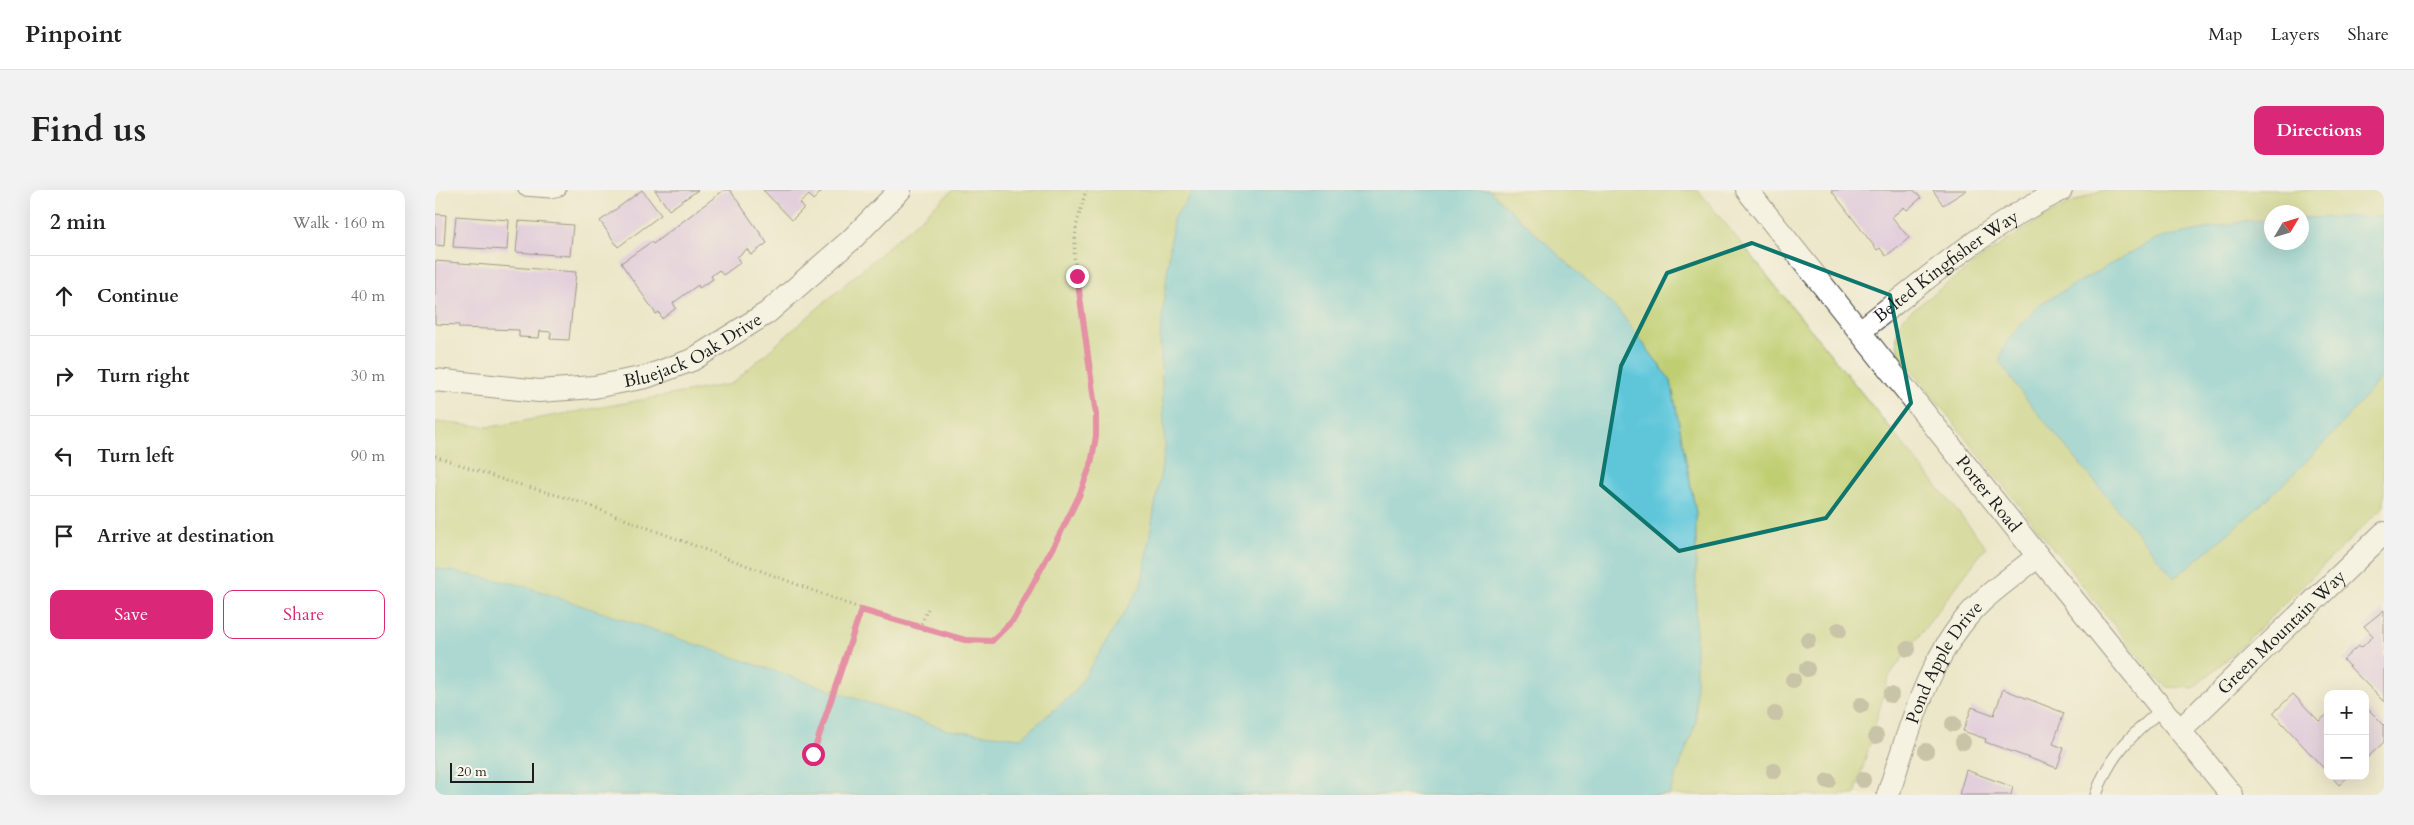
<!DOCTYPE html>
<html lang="en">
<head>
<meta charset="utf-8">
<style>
	:root { --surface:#fff; --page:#f2f2f2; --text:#222; --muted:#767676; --line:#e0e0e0; --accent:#db2777 }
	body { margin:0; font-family:Cardo,serif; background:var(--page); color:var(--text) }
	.controls { position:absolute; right:15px; bottom:15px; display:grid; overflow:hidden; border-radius:10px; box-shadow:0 5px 20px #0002 }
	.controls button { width:45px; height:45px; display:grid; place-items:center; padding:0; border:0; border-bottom:1px solid var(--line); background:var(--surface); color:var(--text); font:25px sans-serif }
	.compass { position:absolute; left:1829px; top:15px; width:45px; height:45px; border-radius:50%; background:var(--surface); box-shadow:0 5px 20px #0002; rotate:52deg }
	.scale { position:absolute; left:15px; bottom:12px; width:84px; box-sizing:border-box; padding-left:5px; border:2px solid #1c1c1c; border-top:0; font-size:14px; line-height:18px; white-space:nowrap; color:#1c1c1c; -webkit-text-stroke:4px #fbf7ec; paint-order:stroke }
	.stop { position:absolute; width:15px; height:15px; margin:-11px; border:4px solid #db2777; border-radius:50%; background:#fff }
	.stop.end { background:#db2777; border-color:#fff; box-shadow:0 1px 5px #0008 }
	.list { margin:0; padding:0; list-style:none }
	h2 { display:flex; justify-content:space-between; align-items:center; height:65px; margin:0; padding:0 20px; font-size:21px }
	h2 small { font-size:16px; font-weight:400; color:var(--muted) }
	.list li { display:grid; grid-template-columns:32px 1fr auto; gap:15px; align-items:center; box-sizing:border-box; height:80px; padding:0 20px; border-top:1px solid var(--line) }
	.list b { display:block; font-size:19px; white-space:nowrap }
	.list em { font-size:16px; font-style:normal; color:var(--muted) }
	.actions { display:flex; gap:10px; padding:15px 20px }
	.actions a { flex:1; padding:11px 0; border:1px solid var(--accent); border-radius:10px; text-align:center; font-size:18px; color:var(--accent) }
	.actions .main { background:var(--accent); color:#fff }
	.icon { flex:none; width:28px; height:28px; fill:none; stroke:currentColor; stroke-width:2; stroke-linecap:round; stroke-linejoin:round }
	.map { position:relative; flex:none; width:1949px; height:605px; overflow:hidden; border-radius:10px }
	header { display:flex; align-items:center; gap:30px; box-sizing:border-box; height:70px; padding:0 25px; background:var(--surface); border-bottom:1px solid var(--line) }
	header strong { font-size:24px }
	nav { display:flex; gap:28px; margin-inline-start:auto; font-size:18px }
	.intro { display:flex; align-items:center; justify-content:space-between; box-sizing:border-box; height:120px; padding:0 30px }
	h1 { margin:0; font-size:35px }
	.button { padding:12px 22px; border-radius:10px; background:var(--accent); color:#fff; font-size:18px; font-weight:700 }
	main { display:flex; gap:30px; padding:0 30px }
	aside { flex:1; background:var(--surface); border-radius:10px; box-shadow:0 5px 20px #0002 }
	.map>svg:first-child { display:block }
	.green { fill:#bfce71; stroke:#6e7546; fill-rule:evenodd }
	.water { fill:#5ec6da; stroke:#3d717b }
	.building { fill:#d7b1f2 }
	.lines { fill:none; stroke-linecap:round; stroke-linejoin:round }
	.service-casing { stroke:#3b3a36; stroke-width:13 }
	.minor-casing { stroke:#3b3a36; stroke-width:24 }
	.path { stroke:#3b3a36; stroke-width:3; stroke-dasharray:1 4; stroke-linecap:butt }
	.service { stroke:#fff; stroke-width:11 }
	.minor { stroke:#fff; stroke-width:22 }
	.tree { fill:#99997b }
	.route { stroke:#db2777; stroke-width:6 }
	.marked { fill:none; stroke:#0f766e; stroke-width:4; stroke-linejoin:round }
	.labels { text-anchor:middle; stroke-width:4.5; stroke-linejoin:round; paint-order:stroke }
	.street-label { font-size:18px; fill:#1c1c1c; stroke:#fbf7ec }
</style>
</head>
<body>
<header>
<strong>Pinpoint</strong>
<nav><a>Map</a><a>Layers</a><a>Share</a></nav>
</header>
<div class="intro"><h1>Find us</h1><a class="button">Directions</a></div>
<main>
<aside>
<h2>2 min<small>Walk · 160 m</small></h2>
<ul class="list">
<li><svg class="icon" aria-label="ahead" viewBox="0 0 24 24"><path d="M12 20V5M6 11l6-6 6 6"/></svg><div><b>Continue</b></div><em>40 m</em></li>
<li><svg class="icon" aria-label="right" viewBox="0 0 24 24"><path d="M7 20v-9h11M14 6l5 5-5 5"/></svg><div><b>Turn right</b></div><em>30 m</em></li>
<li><svg class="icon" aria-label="left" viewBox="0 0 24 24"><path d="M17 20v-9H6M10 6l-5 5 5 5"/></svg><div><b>Turn left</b></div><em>90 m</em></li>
<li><svg class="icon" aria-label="arrive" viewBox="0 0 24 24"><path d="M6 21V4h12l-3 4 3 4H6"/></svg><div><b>Arrive at destination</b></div></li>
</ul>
<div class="actions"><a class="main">Save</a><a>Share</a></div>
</aside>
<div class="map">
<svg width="1949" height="605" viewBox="0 0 1949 605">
	<rect width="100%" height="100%" fill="#fbf7ec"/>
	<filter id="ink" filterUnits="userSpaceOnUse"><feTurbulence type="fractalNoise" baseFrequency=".02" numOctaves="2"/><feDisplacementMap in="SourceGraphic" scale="10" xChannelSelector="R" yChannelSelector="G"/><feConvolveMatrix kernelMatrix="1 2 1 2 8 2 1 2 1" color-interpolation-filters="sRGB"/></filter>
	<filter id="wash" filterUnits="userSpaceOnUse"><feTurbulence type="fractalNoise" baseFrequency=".0096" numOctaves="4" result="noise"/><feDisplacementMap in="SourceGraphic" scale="20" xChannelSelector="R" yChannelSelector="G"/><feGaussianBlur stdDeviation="1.12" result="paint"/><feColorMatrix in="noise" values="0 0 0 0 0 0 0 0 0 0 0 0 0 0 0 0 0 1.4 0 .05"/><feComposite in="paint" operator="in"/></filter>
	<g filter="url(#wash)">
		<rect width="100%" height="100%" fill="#ede7cb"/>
		<g class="green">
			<polygon points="518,0 1263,0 1551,357 1454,486 1420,605 0,605 0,232 55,237 296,194"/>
			<path d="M1668,0H1949V316L1797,465L1758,498L1733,497L1721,488L1465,165C1459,148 1461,136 1473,123C1536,77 1594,27 1668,0ZM1836,22H1866V52H1836Z"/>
		</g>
		<g class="water">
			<polygon points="759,0 1054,0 1185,122 1236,191 1261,323 1261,533 1234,605 0,605 0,378 86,395 513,540 586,548 640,502 706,396 730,258 725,149 738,29"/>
			<path d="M1949,26V183C1889,261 1816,327 1739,388L1588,205L1564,171L1571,152L1605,114L1720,49L1811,31L1836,30V52H1866L1867,28Z"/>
		</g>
		<g id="blocks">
			<g class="building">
				<polygon points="207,0 226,25 183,57 165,31"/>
				<polygon points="220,0 263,0 234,20"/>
				<polygon points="289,0 295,0 332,53 316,65 312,59 302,67 305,73 288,85 284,80 276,86 278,89 264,98 263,95 238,113 241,118 227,129 224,122 221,124 186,73 216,52 218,54"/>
				<polygon points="328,0 388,0 378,10 374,5 365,13 369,18 357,30"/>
				<polygon points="1396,0 1479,0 1486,8 1472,20 1469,17 1457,27 1474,48 1451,66 1445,58 1442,60"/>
				<polygon points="1498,0 1532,0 1508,15"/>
				<polygon points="0,24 11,25 9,56 0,55"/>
				<polygon points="21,26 74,30 72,60 18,57"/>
				<polygon points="84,31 138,35 135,66 81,62"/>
				<polygon points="0,71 141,82 134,150 115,149 116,142 105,141 104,148 84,147 84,140 24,138 24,135 0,134"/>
				<polygon points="1949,420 1949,512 1908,470 1923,456 1926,458 1938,446 1929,436"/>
				<polygon points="1568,499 1629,523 1618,554 1629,558 1622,578 1550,552 1551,549 1528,541 1537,517 1559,525"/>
				<polygon points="1858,504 1884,531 1893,524 1893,583 1838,523"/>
				<polygon points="1930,516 1949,535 1949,552 1930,570"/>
				<polygon points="1531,580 1578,597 1576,605 1524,605"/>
				<polygon points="1896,586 1914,586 1904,595"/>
			</g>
		</g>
	</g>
	<g filter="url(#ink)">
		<use href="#blocks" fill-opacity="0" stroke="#3b3a36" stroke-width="1"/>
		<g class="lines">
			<defs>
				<g id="service">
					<polyline points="89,0 115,2 125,0"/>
					<path d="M1661,605C1674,565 1696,546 1727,519"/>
				</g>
				<g id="minor">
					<path id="s1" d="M1312,0L1603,366L1797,605"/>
					<path id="s2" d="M1425,141C1489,91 1552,36 1626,0"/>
					<path id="s3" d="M0,190L104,201L159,197L211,187L257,170L332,123L417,49L465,0"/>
					<path id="s4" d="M1745,540L1949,343"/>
					<path id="s5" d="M1453,605C1475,538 1494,461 1547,411C1564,395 1585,381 1603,366"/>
				</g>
			</defs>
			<use href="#service" class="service-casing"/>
			<use href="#minor" class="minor-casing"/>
			<g class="path">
				<polyline points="0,266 72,291 139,310 448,427 530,450 557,451 579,429 627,340 644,306 656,274 661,246 661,225 652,149 639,67 641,37 651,0"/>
				<polyline points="484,438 494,417"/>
				<polyline points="378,564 426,419"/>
			</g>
			<use href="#service" class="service"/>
			<use href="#minor" class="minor"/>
		</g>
		<g class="tree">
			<circle cx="1404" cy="440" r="8"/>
			<circle cx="1373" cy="450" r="8"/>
			<circle cx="1473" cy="459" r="8"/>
			<circle cx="1372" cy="479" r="8"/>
			<circle cx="1358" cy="490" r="8"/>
			<circle cx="1456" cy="505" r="8"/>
			<circle cx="1426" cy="515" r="8"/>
			<circle cx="1340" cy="524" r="8"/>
			<circle cx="1518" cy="534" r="8"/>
			<circle cx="1441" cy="546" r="8"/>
			<circle cx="1528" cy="552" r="8"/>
			<circle cx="1491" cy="561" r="8"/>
			<circle cx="1339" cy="581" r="8"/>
			<circle cx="1428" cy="590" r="8"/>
			<circle cx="1393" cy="591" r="8"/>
		</g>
	</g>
	<g class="lines" filter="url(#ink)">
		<polyline class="route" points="378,564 426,420 530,450 557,451 579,429 627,340 644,306 656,274 661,246 661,225 642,86"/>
	</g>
	<path d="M0 0H1949V605H0ZM1317,53L1455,105L1476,213L1391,328L1244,361L1166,295L1186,176L1232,83Z" fill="#ede7cb" fill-opacity=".55" fill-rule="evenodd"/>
	<path class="marked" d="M1317,53L1455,105L1476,213L1391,328L1244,361L1166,295L1186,176L1232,83Z"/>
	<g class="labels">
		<g class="street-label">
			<text dy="6" stroke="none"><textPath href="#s2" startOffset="108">Belted Kingfisher Way</textPath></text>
			<text dy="6" stroke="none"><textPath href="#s3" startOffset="266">Bluejack Oak Drive</textPath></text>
			<text dy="6" stroke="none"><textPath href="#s1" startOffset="388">Porter Road</textPath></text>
			<text dy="6" stroke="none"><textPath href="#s4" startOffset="141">Green Mountain Way</textPath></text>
			<text dy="6" stroke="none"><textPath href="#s5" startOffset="145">Pond Apple Drive</textPath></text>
		</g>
	</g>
</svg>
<div class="controls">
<button>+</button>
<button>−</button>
</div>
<svg class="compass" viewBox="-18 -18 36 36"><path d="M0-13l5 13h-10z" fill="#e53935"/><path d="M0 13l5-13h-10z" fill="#767676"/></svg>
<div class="scale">20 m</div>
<div class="stop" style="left:378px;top:564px"></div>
<div class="stop end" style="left:642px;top:86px"></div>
</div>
</main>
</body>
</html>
